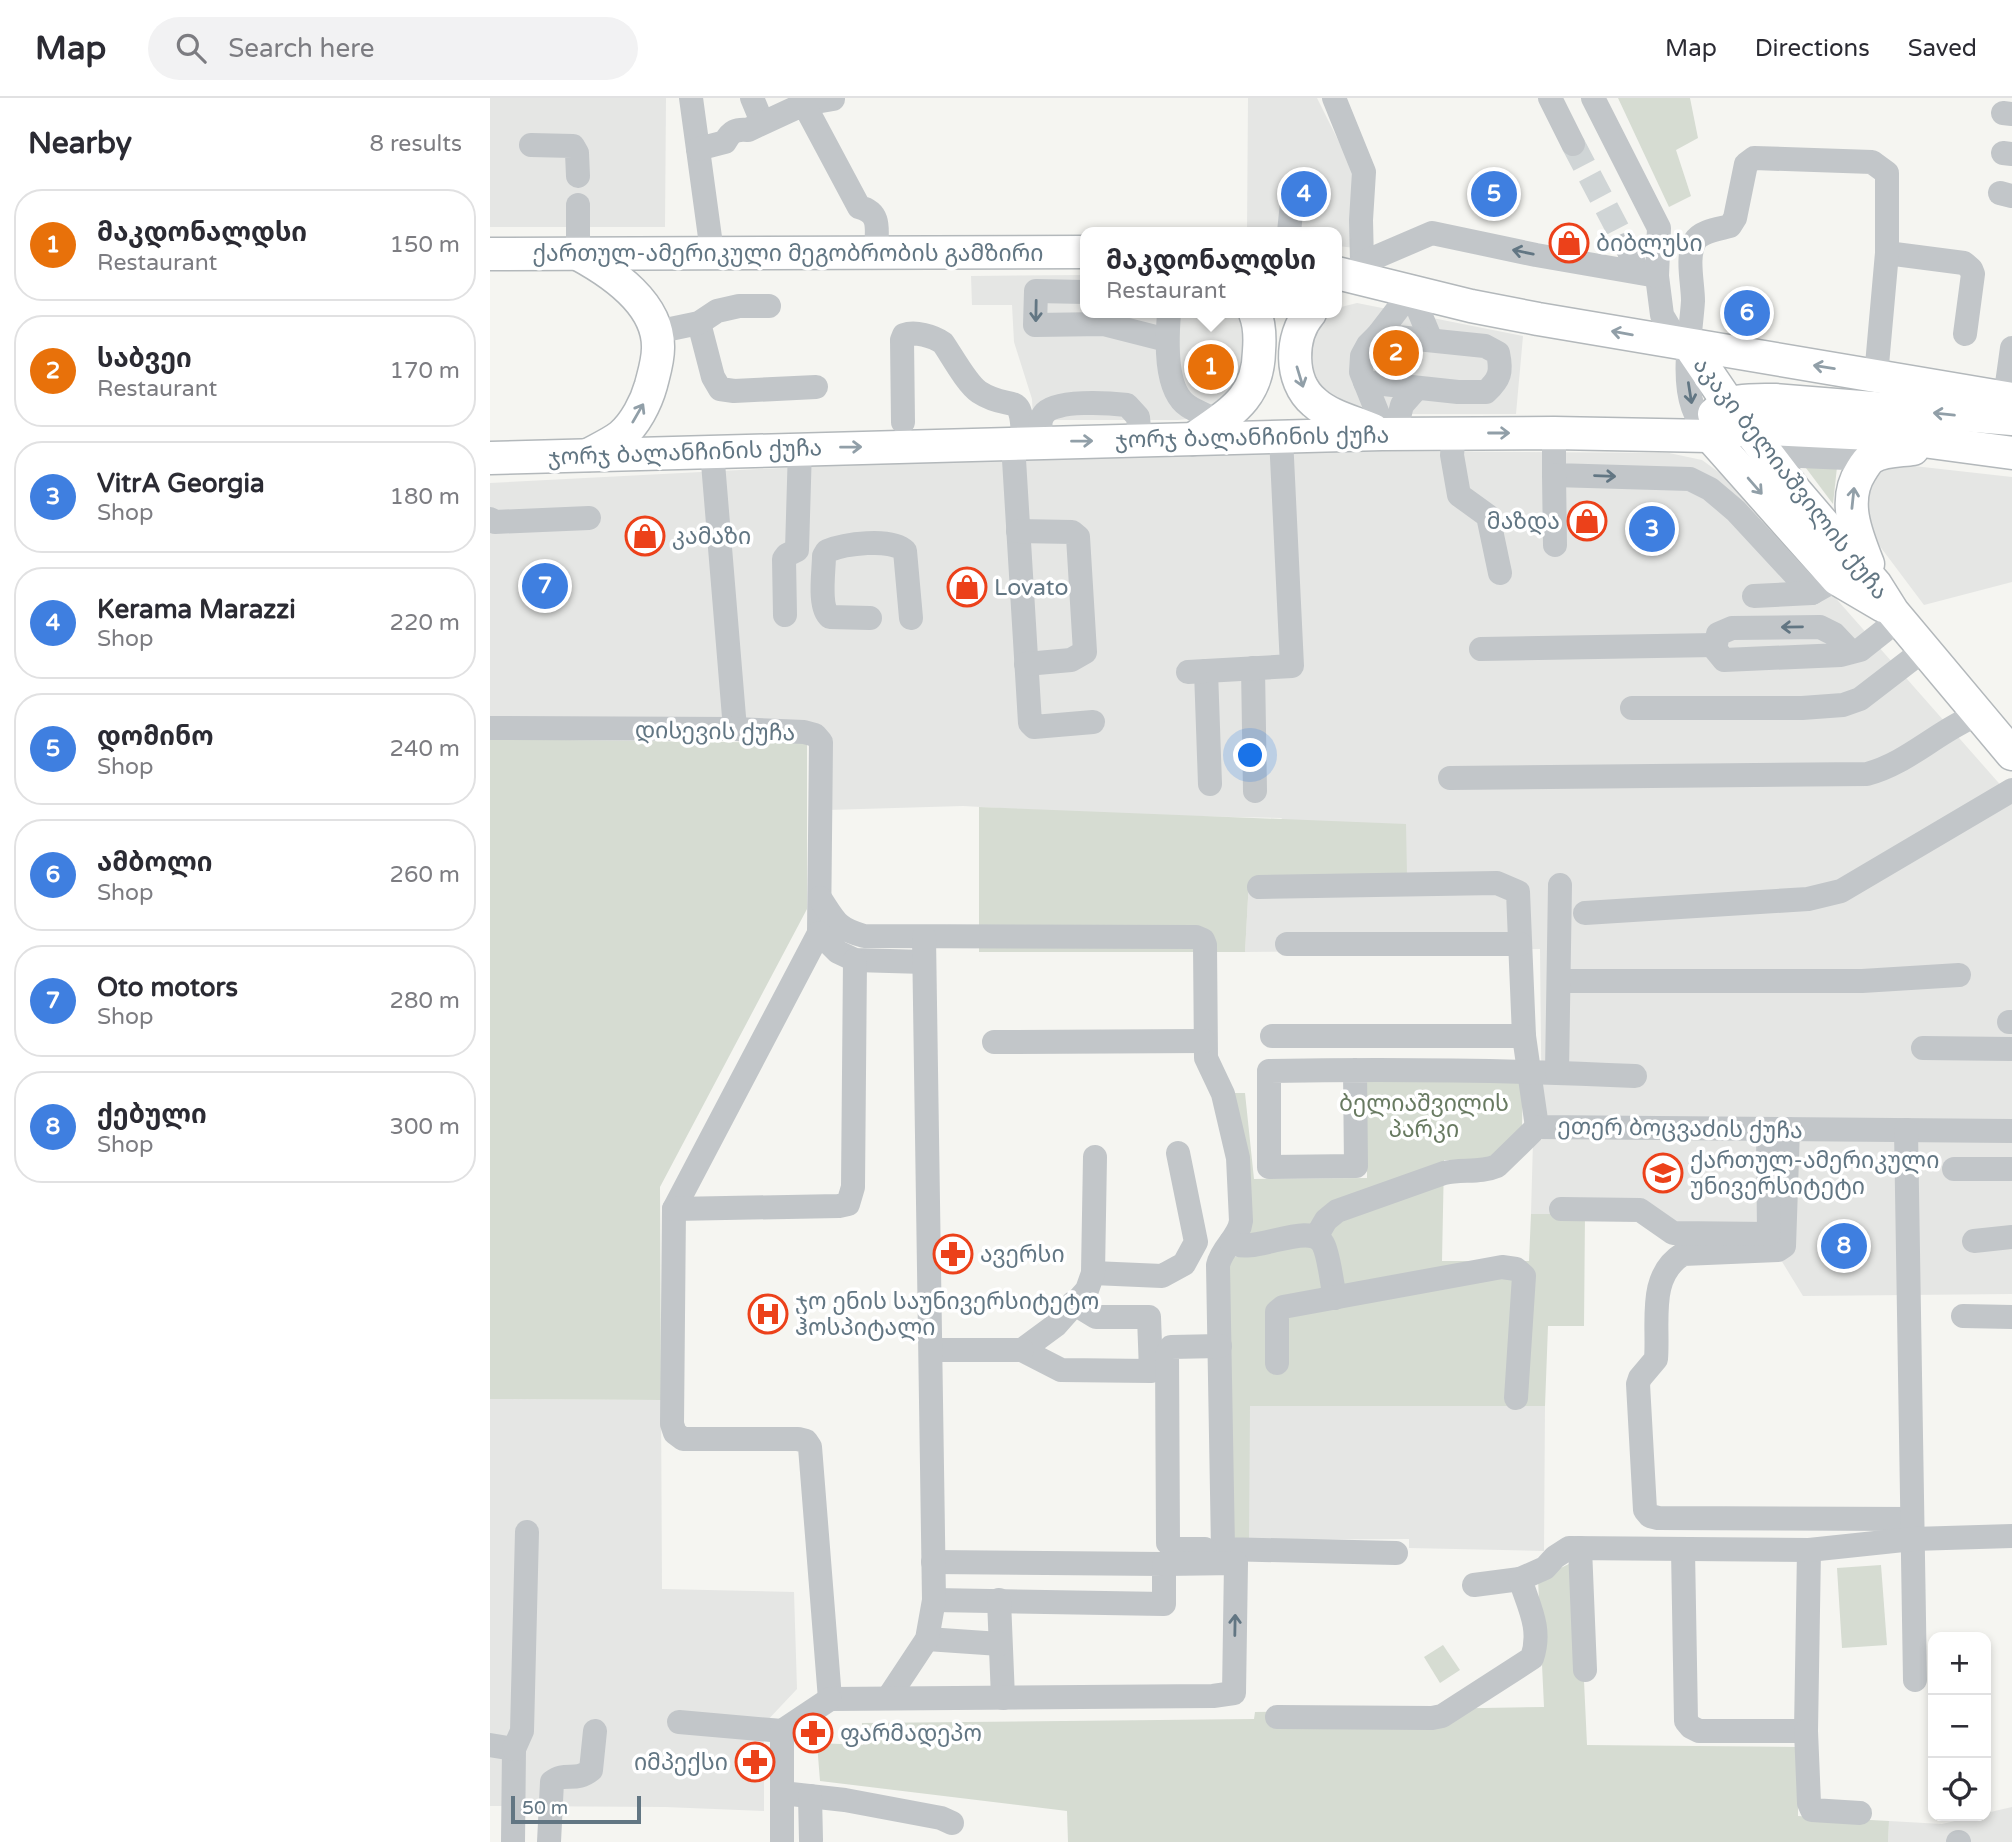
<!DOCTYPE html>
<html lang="en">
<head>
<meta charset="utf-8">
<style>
	:root { --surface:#fff; --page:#f2f2f3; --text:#2b2b33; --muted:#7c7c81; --line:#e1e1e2; --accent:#111827 }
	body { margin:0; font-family:"Varela Round","Noto Sans Georgian",sans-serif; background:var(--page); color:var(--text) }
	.controls { position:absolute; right:21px; bottom:21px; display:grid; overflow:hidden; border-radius:14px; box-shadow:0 4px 10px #0003 }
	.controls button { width:63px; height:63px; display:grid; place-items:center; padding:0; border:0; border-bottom:2px solid var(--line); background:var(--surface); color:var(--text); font:35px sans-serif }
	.scale { position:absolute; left:21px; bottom:18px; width:130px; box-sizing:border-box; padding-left:7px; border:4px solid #627683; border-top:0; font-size:19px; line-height:24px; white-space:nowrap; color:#627683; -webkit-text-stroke:5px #fff; paint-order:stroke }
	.you { position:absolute; left:761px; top:658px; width:24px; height:24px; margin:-18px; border:5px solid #fff; border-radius:50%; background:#1a73e8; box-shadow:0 0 0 10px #1a73e833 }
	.badge { display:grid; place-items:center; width:46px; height:46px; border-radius:50%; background:var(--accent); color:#fff; font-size:23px; font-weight:700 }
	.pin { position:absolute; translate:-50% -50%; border:4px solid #fff; box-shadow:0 2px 7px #0006 }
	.popup { position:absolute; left:590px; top:129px; width:262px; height:91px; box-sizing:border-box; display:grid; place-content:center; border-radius:14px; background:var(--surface); filter:drop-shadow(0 2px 5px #0005); font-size:23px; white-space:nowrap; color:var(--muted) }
	.popup b { font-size:26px; color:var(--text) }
	.popup::after { content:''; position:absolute; left:50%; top:100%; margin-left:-14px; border:14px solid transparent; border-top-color:var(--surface) }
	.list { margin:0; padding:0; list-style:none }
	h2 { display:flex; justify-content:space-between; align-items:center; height:91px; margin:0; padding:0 28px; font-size:30px }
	h2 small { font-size:23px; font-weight:400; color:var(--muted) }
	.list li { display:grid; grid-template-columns:46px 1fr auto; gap:21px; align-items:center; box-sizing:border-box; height:112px; margin:0 14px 14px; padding:0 14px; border:2px solid var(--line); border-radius:28px }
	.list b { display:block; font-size:26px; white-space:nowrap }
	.list p { margin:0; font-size:23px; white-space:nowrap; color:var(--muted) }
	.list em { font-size:23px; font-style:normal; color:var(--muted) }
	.icon { flex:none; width:38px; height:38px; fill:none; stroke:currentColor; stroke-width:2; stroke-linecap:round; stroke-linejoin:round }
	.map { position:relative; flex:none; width:1522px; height:1744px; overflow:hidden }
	header { display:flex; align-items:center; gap:42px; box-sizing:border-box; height:98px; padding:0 35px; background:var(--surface); border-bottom:2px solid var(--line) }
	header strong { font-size:33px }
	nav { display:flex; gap:38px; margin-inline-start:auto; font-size:24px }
	.search { width:490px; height:63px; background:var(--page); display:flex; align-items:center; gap:18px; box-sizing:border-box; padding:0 24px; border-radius:38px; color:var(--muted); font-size:26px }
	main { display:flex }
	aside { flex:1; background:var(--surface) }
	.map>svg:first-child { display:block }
	.built { fill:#e5e6e4 }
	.green { fill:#d6dcd2 }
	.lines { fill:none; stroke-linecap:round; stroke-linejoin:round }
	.minor-tunnel { stroke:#d0d5d6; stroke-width:24; stroke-dasharray:24 12; stroke-linecap:butt }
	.major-casing { stroke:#b3b8bb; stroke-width:35 }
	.minor { stroke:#c2c6c9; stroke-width:24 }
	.major { stroke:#fff; stroke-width:32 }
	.oneway { stroke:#627683 }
	.oneway2 { stroke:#919fa8 }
	.labels { text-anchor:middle; stroke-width:7; stroke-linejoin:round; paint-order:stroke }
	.poi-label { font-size:23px; fill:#627683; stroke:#fff; text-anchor:start }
	.street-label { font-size:23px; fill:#627683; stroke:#fff }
	.park-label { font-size:23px; fill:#687a61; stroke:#fff }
</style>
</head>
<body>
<header>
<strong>Map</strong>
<div class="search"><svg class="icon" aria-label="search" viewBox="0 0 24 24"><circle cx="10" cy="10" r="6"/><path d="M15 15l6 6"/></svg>Search here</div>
<nav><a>Map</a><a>Directions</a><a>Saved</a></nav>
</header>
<main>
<aside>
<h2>Nearby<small>8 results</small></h2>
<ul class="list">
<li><span class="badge" style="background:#e8710a">1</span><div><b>მაკდონალდსი</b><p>Restaurant</p></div><em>150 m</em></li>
<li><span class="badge" style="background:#e8710a">2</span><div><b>საბვეი</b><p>Restaurant</p></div><em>170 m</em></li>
<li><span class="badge" style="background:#3f7fe0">3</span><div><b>VitrA Georgia</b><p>Shop</p></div><em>180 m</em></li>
<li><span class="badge" style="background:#3f7fe0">4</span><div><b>Kerama Marazzi</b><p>Shop</p></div><em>220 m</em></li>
<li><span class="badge" style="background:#3f7fe0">5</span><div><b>დომინო</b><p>Shop</p></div><em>240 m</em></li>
<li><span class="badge" style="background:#3f7fe0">6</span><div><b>ამბოლი</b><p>Shop</p></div><em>260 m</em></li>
<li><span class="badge" style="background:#3f7fe0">7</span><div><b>Oto motors</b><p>Shop</p></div><em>280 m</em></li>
<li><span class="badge" style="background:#3f7fe0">8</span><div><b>ქებული</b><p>Shop</p></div><em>300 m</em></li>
</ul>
</aside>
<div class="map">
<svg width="1522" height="1744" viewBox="0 0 1522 1744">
	<rect width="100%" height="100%" fill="#f5f5f1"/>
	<g class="built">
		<polygon points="0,0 176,0 175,129 0,129"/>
		<polygon points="758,0 827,0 862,70 876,151 847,148 847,134 757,134"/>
		<polygon points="595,177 595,215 758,215 763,260 724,318 688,322 543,322 542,301 524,244 522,207 482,207 481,178"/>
		<polygon points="867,205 1033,238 1026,316 879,316 840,300 831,288 822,269 822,252 826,235 837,218 847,215 847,212 851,209"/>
		<polygon points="890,353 1179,355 1212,362 1245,386 1522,700 1522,1196 1313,1198 1280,1144 1149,1117 1041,1116 1043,1043 1052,1042 1050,851 755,854 759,782 792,720 644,717 473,708 337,712 337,644 0,622 0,385 405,364"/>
		<polygon points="1406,366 1522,379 1522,484 1434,507 1383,439 1377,422 1379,383 1388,369"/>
		<polygon points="0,1301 171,1302 172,1491 304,1494 307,1591 274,1626 274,1713 175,1709 0,1708"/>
		<polygon points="759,1308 1055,1308 1054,1453 919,1450 919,1441 759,1442"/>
		<polygon points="1522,1709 1522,1744 1398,1744 1399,1723 1452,1726 1486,1718 1496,1718 1496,1715"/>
	</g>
	<g class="green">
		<polygon points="1128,0 1200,0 1208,40 1186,52 1201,98 1179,109"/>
		<polygon points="1301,350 1347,369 1343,406"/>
		<polygon points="0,641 317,645 317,811 170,1089 171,1302 0,1301"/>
		<polygon points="489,709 916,726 917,777 759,782 755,854 489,854"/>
		<polygon points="1033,980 1032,1029 998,1062 954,1062 952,1163 1039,1163 1041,1116 1095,1116 1094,1228 1058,1228 1055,1308 760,1308 759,1442 741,1443 738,1159 746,1159 762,1153 740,995 755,995 764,1081 877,1080 877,982"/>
		<polygon points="1083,1464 1094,1583 1097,1647 1308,1649 1308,1718 1399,1723 1398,1744 578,1744 577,1713 330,1683 327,1645 373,1647 372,1625 764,1621 765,1614 1054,1609 1048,1481"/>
		<polygon points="1391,1467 1397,1547 1352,1550 1347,1470"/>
		<polygon points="953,1547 970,1572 950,1585 934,1559"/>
	</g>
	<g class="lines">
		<polyline class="minor-tunnel" points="1083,46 1136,147"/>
		<defs>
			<g id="major">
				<polyline points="0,156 595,154"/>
				<path d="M88,156C123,175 169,206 168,250C168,263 164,275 161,287C156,305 145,326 131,338C122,345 109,351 98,357"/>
				<polyline points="847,175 981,208 1048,221 1522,301"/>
				<path d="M820,215C800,238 799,283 824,304C839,318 864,324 883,332"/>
				<polyline points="1199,247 1239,306 1307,395 1386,487 1403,514 1522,656"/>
				<path d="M1224,316C1238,300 1265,302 1285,302L1522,321"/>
				<polyline points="1220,338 1347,481 1393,508"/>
				<path d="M703,341C739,315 768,302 769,253C770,240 770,227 765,215"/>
				<polyline points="0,360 892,336 1064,335 1220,338 1258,330 1381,336 1522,355"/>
				<path d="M1378,466C1366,436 1352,402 1371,373C1374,368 1377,363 1381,360C1393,352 1410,353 1423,351"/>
			</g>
		</defs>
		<use href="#major" class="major-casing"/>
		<g class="minor">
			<polyline points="201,0 222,154"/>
			<polyline points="262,0 272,24"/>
			<polyline points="311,0 314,6 343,1"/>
			<polyline points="844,0 874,74 871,122 872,165 869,179"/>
			<polyline points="1060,0 1083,46"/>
			<polyline points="1103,0 1169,130 1167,178 1172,217 1188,244"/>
			<polyline points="1513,15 1522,16"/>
			<polyline points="41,47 83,48 87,55 88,78"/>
			<path d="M208,51L235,44C241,33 246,31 258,32L314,6L369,109C393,115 386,134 386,155"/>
			<polyline points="1513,55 1522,56"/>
			<polyline points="1510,95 1522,98"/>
			<polyline points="88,107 88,156"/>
			<polyline points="799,134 804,86"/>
			<polyline points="1136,147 1148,174"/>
			<polyline points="1397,155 1474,165 1481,171 1483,176 1475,236"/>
			<polyline points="872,165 942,135 1046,157 1167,178"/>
			<polyline points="595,194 546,193 545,227 614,226 677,242"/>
			<polyline points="921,194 941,242"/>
			<path d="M679,215C677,240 674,292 698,308C707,314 718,318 728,323"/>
			<polyline points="209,225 223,279 230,291 244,293 326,289"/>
			<polyline points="166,234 209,225 227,213 249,208 279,208"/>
			<path d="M875,284L968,294H996C1010,281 1012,274 1008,255L995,248L888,237"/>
			<polyline points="1515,300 1522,250"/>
			<path d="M413,324L412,242L414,237C425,233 443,238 453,245C462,258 477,286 489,294C523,316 532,288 533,344"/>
			<polyline points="964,335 962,357 969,397 998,418 1010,475"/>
			<polyline points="1064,335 1064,377 1200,381 1220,391 1246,413 1322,495 1347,481"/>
			<polyline points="896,336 871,274 872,258 878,247 888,237 921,194"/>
			<polyline points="905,336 912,307 927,290"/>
			<path d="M552,344C551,335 548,323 554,316C564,301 620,305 637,307L648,319L650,342"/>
			<path d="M1230,344C1183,314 1200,250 1203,203C1203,185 1196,159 1205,143C1211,133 1229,131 1240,128L1245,120L1256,66L1264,60L1382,64L1397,75V155L1386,278"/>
			<polyline points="523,345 540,625 544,629 603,624"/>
			<polyline points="222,353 245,631"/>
			<polyline points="1268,356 1379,361"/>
			<polyline points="1064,377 1065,447"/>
			<polyline points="0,421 5,424 99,420"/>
			<polyline points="528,433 582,434 588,439 595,554 581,562 536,566"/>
			<polyline points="1264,498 1322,495"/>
			<polyline points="295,517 294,461 297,457 307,452 310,350"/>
			<path d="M380,520L340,519C328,509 334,473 334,458L337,453C354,446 401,439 415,453L421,520"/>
			<polyline points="991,551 1225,547"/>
			<polyline points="1361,554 1344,536 1330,529 1242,530 1228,536 1225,551 1234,562 1351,557 1370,552 1409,521"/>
			<polyline points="763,570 765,693"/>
			<polyline points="716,573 720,686"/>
			<polyline points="698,574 802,568 791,339"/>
			<polyline points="1142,610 1312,610 1353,607 1370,601 1435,551"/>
			<polyline points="0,630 245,631 314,634 325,637 331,644 329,835 184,1111 182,1326 185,1335 193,1341 308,1341 316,1343 320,1349 340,1601"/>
			<path d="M960,680L1377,676C1407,668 1429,650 1455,634C1466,627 1478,621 1489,615"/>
			<polyline points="769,789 1007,785 1028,794 1034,938 1047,1029 1522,1033"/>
			<path d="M330,800C345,823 347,831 374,838L706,839L713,842L715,847L716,960L733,996L748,1060L751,1123C749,1140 732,1149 728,1167L733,1451L906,1455"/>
			<polyline points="1095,815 1318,801 1351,793 1522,692"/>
			<polyline points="329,835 348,854 365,862 434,864"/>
			<polyline points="797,846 1030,846"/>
			<polyline points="1069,883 1372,883 1469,877"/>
			<polyline points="1519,924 1522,924"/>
			<polyline points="782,938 1034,938"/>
			<polyline points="504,944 714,943"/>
			<polyline points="1433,950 1522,951"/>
			<path d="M865,972L866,1068L779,1069V973C901,971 1023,972 1145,978"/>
			<polyline points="1067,974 1070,787"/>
			<path d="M1298,1031L1294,1148L1288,1152L1193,1156C1157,1178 1169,1225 1166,1261L1150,1280L1148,1286L1155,1412L1160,1418L1168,1420L1422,1421"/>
			<polyline points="1416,1032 1425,1582"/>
			<polyline points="1464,1071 1522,1071"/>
			<polyline points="184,1111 349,1108 358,1106 363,1089 365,862"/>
			<polyline points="1071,1111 1150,1112 1183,1135 1279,1136 1278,1031"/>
			<path d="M826,1139L836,1122L847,1113L954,1075C971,1071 991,1075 1007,1068L1047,1029"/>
			<polyline points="1484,1143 1522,1139"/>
			<path d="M741,1144C761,1159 820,1121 833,1146C839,1156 842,1187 845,1200"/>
			<polyline points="603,1175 672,1178 694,1166 706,1144 688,1055"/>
			<polyline points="583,1205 606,1219 659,1219 661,1273 571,1272 532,1252 566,1227 597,1192 603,1175 605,1059"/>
			<polyline points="1473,1218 1522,1219"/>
			<polyline points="441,1252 532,1252"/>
			<polyline points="787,1265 787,1214 793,1209 1012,1169 1026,1171 1034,1178 1026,1300"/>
			<polyline points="1090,1450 1095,1572"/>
			<polyline points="715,1451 685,1451 678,1445 677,1256 681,1249 730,1248"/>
			<polyline points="1193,1452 1196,1623 1201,1629 1209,1633 1316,1633 1319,1452"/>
			<polyline points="443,1464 674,1466 674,1506 444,1502"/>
			<polyline points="984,1487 1030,1481"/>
			<polyline points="509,1502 513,1600"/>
			<polyline points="437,1541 510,1546"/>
			<polyline points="398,1600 437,1541 444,1502 434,839"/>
			<polyline points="340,1601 723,1598 744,1595 746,1465 674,1466"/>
			<path d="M787,1619L942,1620L952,1618L1042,1560C1052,1531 1039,1509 1030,1481L1055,1470L1065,1459L1079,1450L1319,1452L1423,1441L1522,1438"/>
			<polyline points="189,1624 292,1633"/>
			<polyline points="1316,1633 1319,1705 1322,1712 1370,1715"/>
			<polyline points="0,1647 24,1651 23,1744"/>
			<polyline points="24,1651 32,1633 37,1434"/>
			<polyline points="292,1695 355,1702 451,1720 462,1725"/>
			<polyline points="320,1698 321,1742"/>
			<path d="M59,1744L62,1684C76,1673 85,1685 101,1672L105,1633"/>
			<polyline points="292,1744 292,1633 340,1601"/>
			<polyline points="1468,1744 1469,1744"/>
		</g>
		<use href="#major" class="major"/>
	</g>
	<defs><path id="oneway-shaft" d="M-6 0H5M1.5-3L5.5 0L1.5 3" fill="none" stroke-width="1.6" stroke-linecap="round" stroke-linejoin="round" transform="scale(1.75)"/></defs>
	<g class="oneway">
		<use href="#oneway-shaft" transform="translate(1033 154) rotate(-168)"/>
		<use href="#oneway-shaft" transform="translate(546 213) rotate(91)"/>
		<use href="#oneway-shaft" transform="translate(1200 295) rotate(81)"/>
		<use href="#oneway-shaft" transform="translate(1115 378) rotate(2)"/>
		<use href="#oneway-shaft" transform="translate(1302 529) rotate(179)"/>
		<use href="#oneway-shaft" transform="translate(745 1527) rotate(-89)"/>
	</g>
	<g class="oneway2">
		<use href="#oneway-shaft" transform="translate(1132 235) rotate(-170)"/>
		<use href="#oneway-shaft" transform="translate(1334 269) rotate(-171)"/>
		<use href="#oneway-shaft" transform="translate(810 279) rotate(73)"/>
		<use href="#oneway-shaft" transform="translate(148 315) rotate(-60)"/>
		<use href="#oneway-shaft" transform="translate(1454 316) rotate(-174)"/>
		<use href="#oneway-shaft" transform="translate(1009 335)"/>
		<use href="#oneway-shaft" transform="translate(592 343) rotate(-1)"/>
		<use href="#oneway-shaft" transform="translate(361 349) rotate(-1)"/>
		<use href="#oneway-shaft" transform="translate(1265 388) rotate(49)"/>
		<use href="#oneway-shaft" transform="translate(1363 400) rotate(-84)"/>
	</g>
	<defs>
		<symbol id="shop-ring" viewBox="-11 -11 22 22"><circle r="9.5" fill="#fff" stroke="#ec411a" stroke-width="1.5"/><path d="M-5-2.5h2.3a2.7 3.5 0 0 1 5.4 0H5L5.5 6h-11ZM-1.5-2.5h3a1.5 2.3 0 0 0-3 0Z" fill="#ec411a"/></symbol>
		<symbol id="university-ring" viewBox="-11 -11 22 22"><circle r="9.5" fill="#fff" stroke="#ec411a" stroke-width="1.5"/><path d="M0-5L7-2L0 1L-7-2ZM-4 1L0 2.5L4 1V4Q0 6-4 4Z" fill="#ec411a"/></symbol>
		<symbol id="pharmacy-ring" viewBox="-11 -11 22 22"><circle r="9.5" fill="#fff" stroke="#ec411a" stroke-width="1.5"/><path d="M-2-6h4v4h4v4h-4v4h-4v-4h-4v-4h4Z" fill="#ec411a"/></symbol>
		<symbol id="hospital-ring" viewBox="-11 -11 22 22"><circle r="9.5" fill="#fff" stroke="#ec411a" stroke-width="1.5"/><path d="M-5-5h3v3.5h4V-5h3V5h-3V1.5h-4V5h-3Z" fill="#ec411a"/></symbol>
	</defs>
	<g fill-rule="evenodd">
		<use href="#shop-ring" x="1057" y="123" width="44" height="44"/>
		<use href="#shop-ring" x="1075" y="401" width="44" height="44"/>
		<use href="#shop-ring" x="133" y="416" width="44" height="44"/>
		<use href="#shop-ring" x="455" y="467" width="44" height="44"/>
		<use href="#university-ring" x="1151" y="1053" width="44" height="44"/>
		<use href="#pharmacy-ring" x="441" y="1134" width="44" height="44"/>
		<use href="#hospital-ring" x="256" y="1194" width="44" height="44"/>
		<use href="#pharmacy-ring" x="301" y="1613" width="44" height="44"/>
		<use href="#pharmacy-ring" x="243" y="1642" width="44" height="44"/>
	</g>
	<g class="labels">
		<g class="poi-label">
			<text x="1106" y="153">ბიბლუსი</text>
			<text x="1070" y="431" text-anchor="end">მაზდა</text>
			<text x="182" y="446">კამაზი</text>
			<text x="504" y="497">Lovato</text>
			<text x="1200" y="1070">ქართულ-ამერიკული<tspan x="1200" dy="26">უნივერსიტეტი</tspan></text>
			<text x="490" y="1164">ავერსი</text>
			<text x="305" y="1211">ჯო ენის საუნივერსიტეტო<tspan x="305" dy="26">ჰოსპიტალი</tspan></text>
			<text x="350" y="1643">ფარმადეპო</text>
			<text x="238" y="1672" text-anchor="end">იმპექსი</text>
		</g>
		<g class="street-label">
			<text x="298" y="163">ქართულ-ამერიკული მეგობრობის გამზირი</text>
			<text transform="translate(762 339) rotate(-1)" y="8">ჯორჯ ბალანჩინის ქუჩა</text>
			<text transform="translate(195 354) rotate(-2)" y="8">ჯორჯ ბალანჩინის ქუჩა</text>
			<text transform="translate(1301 380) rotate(52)" y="8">აკაკი ბელიაშვილის ქუჩა</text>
			<text transform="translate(225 633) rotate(1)" y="8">დისევის ქუჩა</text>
			<text transform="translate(1190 1030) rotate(1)" y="8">ეთერ ბოცვაძის ქუჩა</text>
		</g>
		<g class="park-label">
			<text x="934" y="1013">ბელიაშვილის<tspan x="934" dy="26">პარკი</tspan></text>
		</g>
	</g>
</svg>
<div class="controls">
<button>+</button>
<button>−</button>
<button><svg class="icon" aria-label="locate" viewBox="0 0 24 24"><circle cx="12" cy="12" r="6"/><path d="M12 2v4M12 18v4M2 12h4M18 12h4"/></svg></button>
</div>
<div class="scale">50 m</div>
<div class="you"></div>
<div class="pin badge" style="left:721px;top:269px;background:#e8710a">1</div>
<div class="popup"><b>მაკდონალდსი</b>Restaurant</div>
<div class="pin badge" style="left:906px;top:255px;background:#e8710a">2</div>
<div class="pin badge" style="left:1162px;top:431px;background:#3f7fe0">3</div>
<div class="pin badge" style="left:814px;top:96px;background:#3f7fe0">4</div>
<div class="pin badge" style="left:1004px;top:96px;background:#3f7fe0">5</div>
<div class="pin badge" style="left:1257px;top:215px;background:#3f7fe0">6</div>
<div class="pin badge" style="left:55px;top:488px;background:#3f7fe0">7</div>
<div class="pin badge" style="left:1354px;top:1148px;background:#3f7fe0">8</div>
</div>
</main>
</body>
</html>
